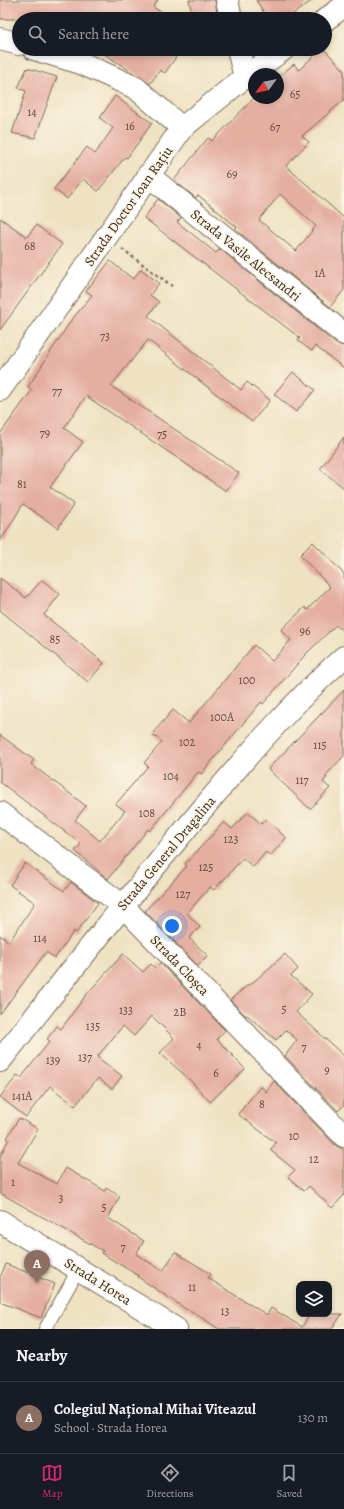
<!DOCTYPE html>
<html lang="en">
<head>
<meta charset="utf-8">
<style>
	:root { --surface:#171b24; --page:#20242c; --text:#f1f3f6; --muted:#9ea1a6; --line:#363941; --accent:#db2777 }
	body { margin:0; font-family:Alegreya,serif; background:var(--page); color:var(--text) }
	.controls { position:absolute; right:12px; bottom:12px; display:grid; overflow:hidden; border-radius:8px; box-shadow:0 2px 6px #0003 }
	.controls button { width:36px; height:36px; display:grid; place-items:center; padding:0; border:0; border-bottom:1px solid var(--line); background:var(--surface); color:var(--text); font:20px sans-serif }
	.compass { position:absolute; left:248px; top:68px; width:36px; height:36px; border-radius:50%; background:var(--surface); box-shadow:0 2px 6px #0003; rotate:237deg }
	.you { position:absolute; left:172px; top:926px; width:14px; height:14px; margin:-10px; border:3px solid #fff; border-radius:50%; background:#1a73e8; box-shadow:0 0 0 6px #1a73e833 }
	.badge { display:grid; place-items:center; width:26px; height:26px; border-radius:50%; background:var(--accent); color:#fff; font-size:13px; font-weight:700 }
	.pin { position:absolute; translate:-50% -33px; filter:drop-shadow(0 1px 2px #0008) }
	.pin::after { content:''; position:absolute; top:21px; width:14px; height:12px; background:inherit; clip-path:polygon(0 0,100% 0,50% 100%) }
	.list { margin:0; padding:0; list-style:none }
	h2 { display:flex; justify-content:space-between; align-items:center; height:52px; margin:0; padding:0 16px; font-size:17px }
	h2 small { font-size:13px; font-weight:400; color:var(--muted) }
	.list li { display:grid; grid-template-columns:26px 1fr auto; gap:12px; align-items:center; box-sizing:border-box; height:72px; padding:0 16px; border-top:1px solid var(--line) }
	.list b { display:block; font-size:15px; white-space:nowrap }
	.list p { margin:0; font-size:13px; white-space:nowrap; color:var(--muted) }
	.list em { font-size:13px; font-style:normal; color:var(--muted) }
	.icon { flex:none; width:22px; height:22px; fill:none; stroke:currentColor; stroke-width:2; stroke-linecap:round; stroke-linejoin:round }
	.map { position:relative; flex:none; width:344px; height:1329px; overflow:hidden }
	.search { position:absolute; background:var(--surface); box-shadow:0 2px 6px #0003; left:12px; right:12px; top:12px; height:44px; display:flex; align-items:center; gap:10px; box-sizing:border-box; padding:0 14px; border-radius:22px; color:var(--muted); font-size:15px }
	.sheet { height:124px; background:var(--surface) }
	nav { display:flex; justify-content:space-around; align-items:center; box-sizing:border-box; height:56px; border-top:1px solid var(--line); background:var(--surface); font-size:11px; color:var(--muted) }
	nav a { display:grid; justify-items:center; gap:2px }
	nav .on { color:var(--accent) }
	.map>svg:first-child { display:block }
	.building { fill:#e4aea1; fill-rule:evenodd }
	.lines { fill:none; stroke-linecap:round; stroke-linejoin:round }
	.lane-casing { stroke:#7a6a57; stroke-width:14 }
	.street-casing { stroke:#7a6a57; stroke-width:24 }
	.primary-casing { stroke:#7a6a57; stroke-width:24 }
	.path { stroke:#7a6a57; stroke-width:2.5; stroke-dasharray:3 3; stroke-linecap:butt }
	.lane { stroke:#fff; stroke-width:12 }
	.street { stroke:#fff; stroke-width:22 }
	.primary { stroke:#fff; stroke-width:22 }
	.labels { text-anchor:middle; stroke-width:3; stroke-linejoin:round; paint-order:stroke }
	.number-label { font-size:12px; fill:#654b3f }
	.street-label { font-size:14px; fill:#3b2a1e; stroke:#fcf5e5 }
</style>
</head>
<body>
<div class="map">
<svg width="344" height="1329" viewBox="0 0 344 1329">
	<rect width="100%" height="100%" fill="#fcf5e5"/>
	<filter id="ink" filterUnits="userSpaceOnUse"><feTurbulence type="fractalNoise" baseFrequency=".025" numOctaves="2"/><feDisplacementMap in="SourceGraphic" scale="8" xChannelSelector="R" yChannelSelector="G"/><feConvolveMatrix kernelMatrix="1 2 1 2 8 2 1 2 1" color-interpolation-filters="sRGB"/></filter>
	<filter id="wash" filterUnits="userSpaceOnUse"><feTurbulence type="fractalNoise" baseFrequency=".012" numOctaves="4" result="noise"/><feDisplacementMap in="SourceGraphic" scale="16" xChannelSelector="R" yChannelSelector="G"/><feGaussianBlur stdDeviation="0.9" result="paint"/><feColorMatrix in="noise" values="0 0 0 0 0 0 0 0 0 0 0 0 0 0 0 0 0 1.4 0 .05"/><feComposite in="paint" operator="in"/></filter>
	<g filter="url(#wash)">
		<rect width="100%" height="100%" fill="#eee2c2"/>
		<g id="blocks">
			<g class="building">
				<polygon points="0,0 158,0 153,7 172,19 0,19"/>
				<polygon points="189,0 215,0 218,19 193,19"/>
				<polygon points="256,0 313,0 293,14 297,19 268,19"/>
				<polygon points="97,49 178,49 174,56 176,57 165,73 160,70 150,84"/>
				<path d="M321,49H324L344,70V100L302,136L309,142L286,166L344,218V290L330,307L235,229L237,227L198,195L196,198L174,180L208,138L212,141L254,98H278V77L294,64L299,70ZM280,194L316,226L296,251L259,220Z"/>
				<polygon points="27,68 57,77 35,138 12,133 26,91 18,88"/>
				<polygon points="115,96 152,123 127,158 125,157 98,191 83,179 67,199 54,189 87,147 95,154 113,128 100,118"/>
				<polygon points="158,199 181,218 177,222 216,253 220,249 336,344 344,346 344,368 315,346 312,351 298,341 300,338 144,218"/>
				<polygon points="0,218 27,237 36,225 62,244 0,330"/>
				<polygon points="110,261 133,279 141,269 159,283 150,295 159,302 148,316 241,390 247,382 270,400 252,422 148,340 111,386 239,473 226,491 86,396 64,428 83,442 50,487 74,504 58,528 23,504 0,542 0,434 32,390 28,387 70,322 92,295 86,291"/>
				<polygon points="293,372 315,390 296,412 274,394"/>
				<polygon points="344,437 344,488 320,469"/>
				<polygon points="313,542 344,574 344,632 336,625 305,655 263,704 261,702 201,774 198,772 150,831 148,829 108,879 75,851 81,844 0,782 0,735 34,760 31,764 86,806 75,820 100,841 125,811 116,804 148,766 144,763 162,742 152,734 173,710 189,723 254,645 272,661 291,640 281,630 305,607 307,610 330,587 300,555"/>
				<polygon points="0,578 26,598 42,580 60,594 44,615 104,663 88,682 0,610"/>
				<polygon points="344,690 344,756 325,776 327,777 323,782 330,788 310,809 268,769"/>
				<polygon points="248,812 261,824 266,819 286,838 270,856 266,852 253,867 243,858 214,890 210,887 187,913 200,927 189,938 208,956 198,966 145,911 187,866 185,864 224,822 232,829"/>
				<polygon points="25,863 64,891 71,882 98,903 76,933 74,931 55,958 46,952 0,1014 0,935 9,942 35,903 10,885"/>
				<polygon points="123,954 143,972 151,964 155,968 160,963 225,1030 217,1039 245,1069 210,1102 191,1081 160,1053 174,1038 152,1016 134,1036 123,1026 97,1057 122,1076 112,1089 98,1078 75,1106 50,1086 26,1117 0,1097 18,1075 21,1078 50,1041 47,1039 57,1026 61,1029 86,995"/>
				<polygon points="285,954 298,969 291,976 312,994 296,1012 344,1056 344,1105 338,1111 285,1056 297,1040 286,1030 276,1040 247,1015 246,1016 230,1000 249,984 250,985"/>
				<polygon points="274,1081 335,1145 344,1150 344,1195 332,1208 309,1186 304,1191 288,1177 295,1170 270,1150 276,1143 238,1114 261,1086 266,1092"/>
				<polygon points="19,1118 38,1129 18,1163 57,1184 66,1168 105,1191 106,1188 120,1196 108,1218 144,1241 136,1254 163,1271 175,1252 211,1274 208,1278 267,1315 271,1308 302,1327 310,1314 342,1314 332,1329 219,1329 188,1309 187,1310 138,1277 139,1276 101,1253 103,1251 0,1193 0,1156 9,1139 7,1138"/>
				<polygon points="6,1264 55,1284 41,1318 0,1302 0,1277"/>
			</g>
		</g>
	</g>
	<g filter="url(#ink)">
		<use href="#blocks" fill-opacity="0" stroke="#7a6a57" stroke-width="1"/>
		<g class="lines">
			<defs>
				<polyline id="lane" points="45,1329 71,1283 77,1268"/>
				<g id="street">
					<polyline points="227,0 231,19"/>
					<polyline points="0,39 19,44"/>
					<polyline points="34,49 81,63 136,88 182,128"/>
					<polyline points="238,49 245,77"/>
					<polyline points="148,175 344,334"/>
					<polyline points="0,813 122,905 344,1136"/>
					<polyline points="0,1221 176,1329"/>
				</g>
				<g id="primary">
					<polyline points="325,20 344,6"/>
					<polyline points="0,390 182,128 245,77 284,49"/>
					<path d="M0,1061C66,977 132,893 200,812C246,757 291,704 344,657"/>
				</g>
			</defs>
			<use href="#lane" class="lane-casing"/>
			<use href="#street" class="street-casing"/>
			<use href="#primary" class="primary-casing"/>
			<polyline class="path" points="122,249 172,286"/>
			<use href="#lane" class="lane"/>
			<use href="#street" class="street"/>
			<use href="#primary" class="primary"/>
		</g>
	</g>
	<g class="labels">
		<g class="number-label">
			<text x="295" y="98">65</text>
			<text x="32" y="116">14</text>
			<text x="130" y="130">16</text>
			<text x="275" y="131">67</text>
			<text x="232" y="178">69</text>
			<text x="30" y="250">68</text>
			<text x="320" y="277">1A</text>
			<text x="105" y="340">73</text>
			<text x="57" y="395">77</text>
			<text x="45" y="437">79</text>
			<text x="162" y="438">75</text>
			<text x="22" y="488">81</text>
			<text x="305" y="635">96</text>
			<text x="55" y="643">85</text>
			<text x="247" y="684">100</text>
			<text x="222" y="721">100A</text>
			<text x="187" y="746">102</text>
			<text x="320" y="749">115</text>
			<text x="171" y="780">104</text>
			<text x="302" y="784">117</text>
			<text x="147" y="817">108</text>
			<text x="231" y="843">123</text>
			<text x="206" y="871">125</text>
			<text x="183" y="898">127</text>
			<text x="40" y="942">114</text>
			<text x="284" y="1013">5</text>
			<text x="126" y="1014">133</text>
			<text x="180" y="1016">2B</text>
			<text x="93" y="1030">135</text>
			<text x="199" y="1049">4</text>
			<text x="304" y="1051">7</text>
			<text x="85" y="1061">137</text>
			<text x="53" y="1064">139</text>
			<text x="327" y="1074">9</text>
			<text x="216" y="1077">6</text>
			<text x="22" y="1100">141A</text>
			<text x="262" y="1108">8</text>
			<text x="294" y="1140">10</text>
			<text x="314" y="1163">12</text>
			<text x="13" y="1186">1</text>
			<text x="61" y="1202">3</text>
			<text x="104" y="1211">5</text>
			<text x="123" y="1251">7</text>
			<text x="192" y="1291">11</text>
			<text x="225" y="1315">13</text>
		</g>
		<g class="street-label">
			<text transform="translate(128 206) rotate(-55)" y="5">Strada Doctor Ioan Rațiu</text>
			<text transform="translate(246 255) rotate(39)" y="5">Strada Vasile Alecsandri</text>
			<text transform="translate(166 853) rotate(-50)" y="5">Strada General Dragalina</text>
			<text transform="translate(180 965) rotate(46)" y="5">Strada Cloșca</text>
			<text transform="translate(98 1281) rotate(32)" y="5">Strada Horea</text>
		</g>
	</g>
</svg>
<div class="controls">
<button><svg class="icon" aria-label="layers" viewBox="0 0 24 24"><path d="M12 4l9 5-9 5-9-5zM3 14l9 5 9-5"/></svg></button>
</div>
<svg class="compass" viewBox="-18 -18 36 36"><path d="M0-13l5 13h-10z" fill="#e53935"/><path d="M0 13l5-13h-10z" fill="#9ea1a6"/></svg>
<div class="you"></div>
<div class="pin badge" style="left:37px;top:1283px;background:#8d6e63">A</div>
<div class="search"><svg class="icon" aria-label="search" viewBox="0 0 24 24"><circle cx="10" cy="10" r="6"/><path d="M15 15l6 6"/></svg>Search here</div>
</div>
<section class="sheet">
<h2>Nearby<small></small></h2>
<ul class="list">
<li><span class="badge" style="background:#8d6e63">A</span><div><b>Colegiul Național Mihai Viteazul</b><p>School · Strada Horea</p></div><em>130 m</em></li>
</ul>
</section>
<nav>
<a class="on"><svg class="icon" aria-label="map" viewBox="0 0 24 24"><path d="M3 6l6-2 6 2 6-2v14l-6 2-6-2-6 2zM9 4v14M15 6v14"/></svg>Map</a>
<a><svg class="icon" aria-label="directions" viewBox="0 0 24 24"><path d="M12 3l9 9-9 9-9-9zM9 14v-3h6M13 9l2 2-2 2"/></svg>Directions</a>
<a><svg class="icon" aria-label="saved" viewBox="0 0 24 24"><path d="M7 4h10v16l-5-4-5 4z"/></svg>Saved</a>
</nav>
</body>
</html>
